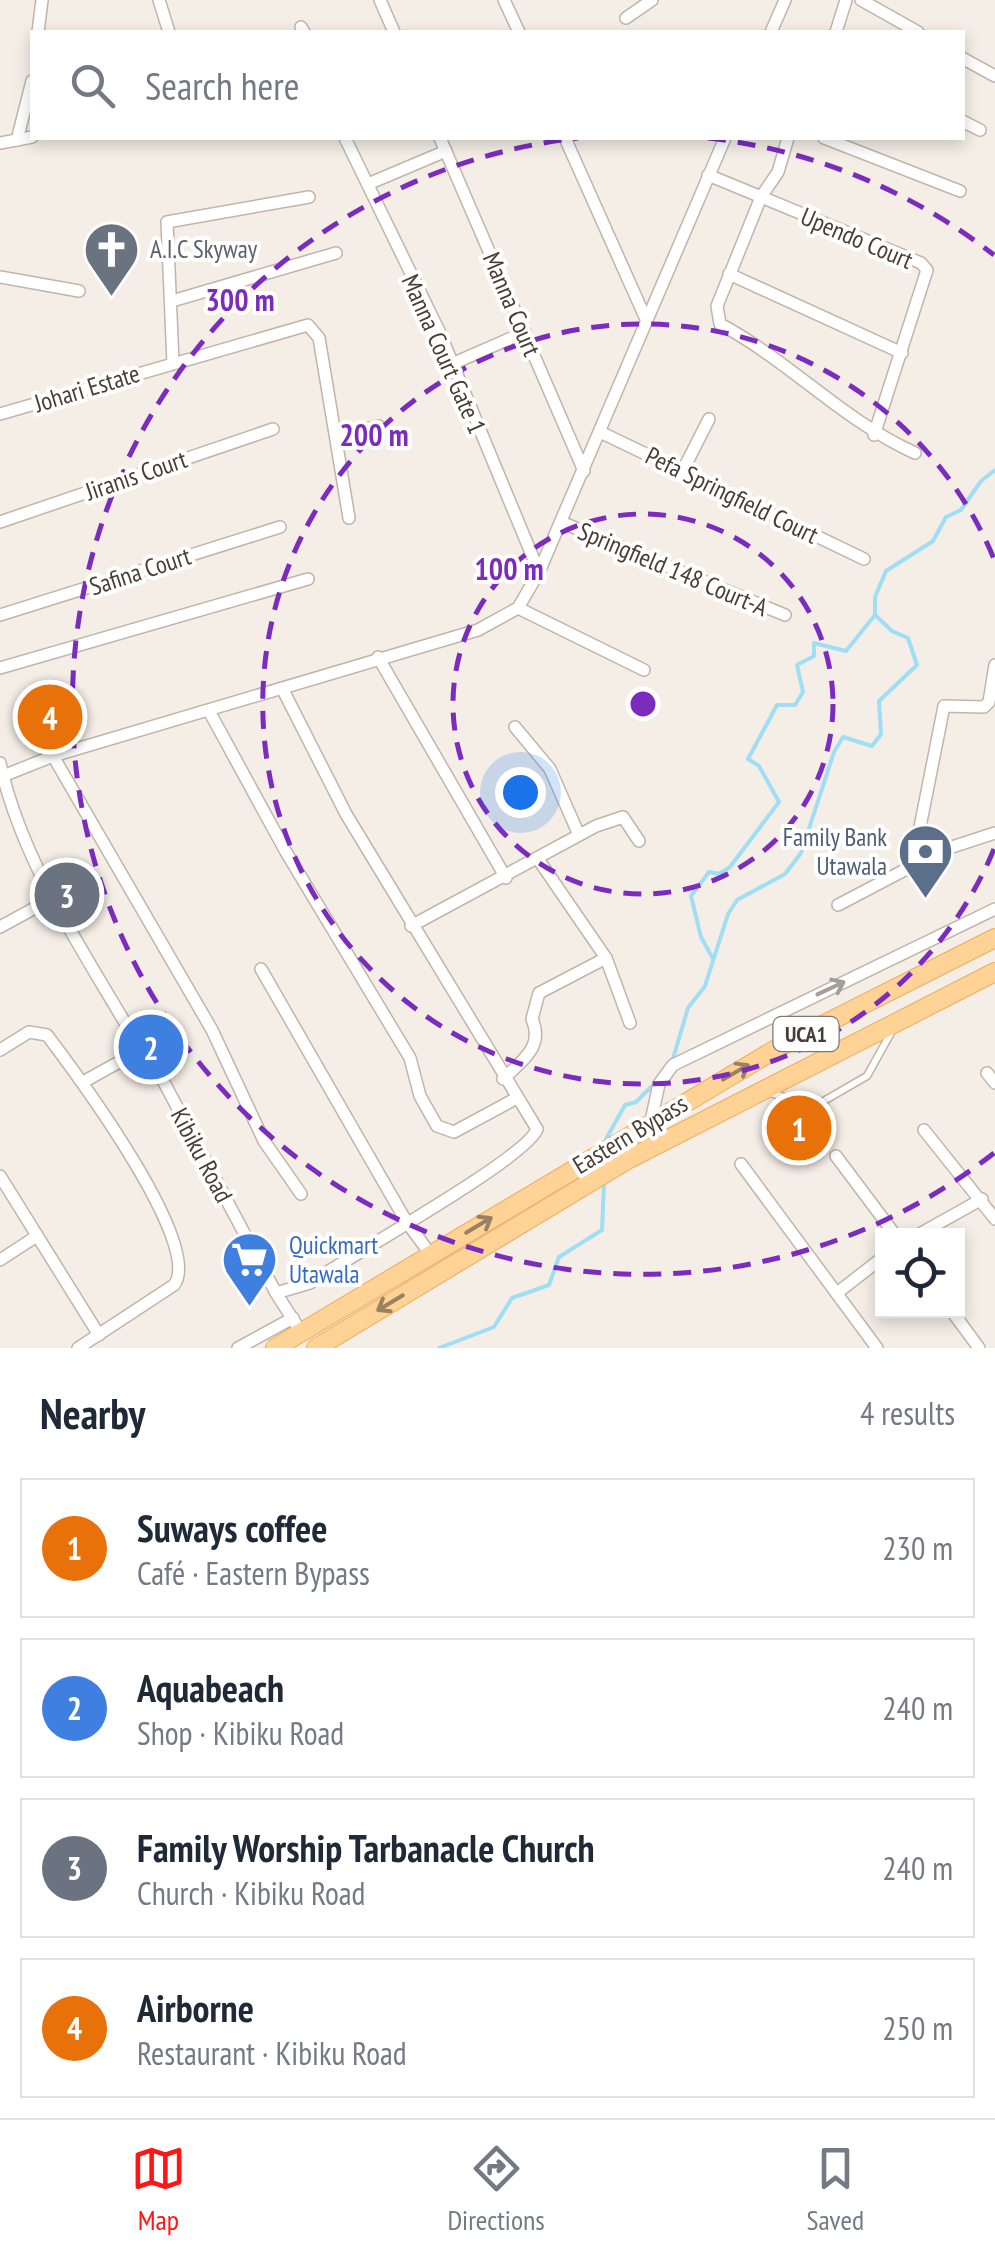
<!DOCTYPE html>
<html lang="en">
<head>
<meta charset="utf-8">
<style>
	:root { --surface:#fff; --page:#f2f2f3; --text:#1f2937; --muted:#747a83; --line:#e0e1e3; --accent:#ff1513 }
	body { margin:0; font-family:"PT Sans Narrow",sans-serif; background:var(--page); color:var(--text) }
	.controls { position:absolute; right:30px; bottom:30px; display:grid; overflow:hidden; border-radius:0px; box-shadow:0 5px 15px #0003 }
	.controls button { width:90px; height:90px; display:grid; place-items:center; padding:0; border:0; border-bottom:2px solid var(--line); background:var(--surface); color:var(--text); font:50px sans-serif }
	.you { position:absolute; left:520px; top:792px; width:35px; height:35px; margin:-25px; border:8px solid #fff; border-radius:50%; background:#1a73e8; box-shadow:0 0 0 15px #1a73e833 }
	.badge { display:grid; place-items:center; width:65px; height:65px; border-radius:50%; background:var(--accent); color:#fff; font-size:32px; font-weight:700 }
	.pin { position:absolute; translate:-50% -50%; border:5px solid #fff; box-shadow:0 2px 10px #0006 }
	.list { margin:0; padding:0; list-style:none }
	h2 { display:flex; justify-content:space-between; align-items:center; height:130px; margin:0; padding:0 40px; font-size:42px }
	h2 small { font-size:32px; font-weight:400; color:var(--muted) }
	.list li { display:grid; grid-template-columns:65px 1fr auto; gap:30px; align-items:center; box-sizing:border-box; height:140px; margin:0 20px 20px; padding:0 20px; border:2px solid var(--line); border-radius:0px }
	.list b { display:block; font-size:38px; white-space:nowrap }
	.list p { margin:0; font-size:32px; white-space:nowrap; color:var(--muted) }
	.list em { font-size:32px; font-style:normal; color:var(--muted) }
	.icon { flex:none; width:55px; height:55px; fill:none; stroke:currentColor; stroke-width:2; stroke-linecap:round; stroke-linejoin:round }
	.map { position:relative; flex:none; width:995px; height:1348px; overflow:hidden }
	.search { position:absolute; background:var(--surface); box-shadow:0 5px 15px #0003; left:30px; right:30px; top:30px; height:110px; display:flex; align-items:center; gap:25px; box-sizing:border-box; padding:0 35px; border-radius:0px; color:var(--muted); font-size:38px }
	.sheet { height:770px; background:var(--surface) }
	nav { display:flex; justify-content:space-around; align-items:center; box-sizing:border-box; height:140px; border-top:2px solid var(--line); background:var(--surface); font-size:28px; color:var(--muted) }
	nav a { display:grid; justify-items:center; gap:5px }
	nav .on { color:var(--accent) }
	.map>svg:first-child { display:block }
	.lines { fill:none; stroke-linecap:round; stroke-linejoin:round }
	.stream { stroke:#9fdef5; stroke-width:4 }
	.service-casing { stroke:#c1b5a9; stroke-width:9 }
	.minor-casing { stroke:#c1b5a9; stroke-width:14 }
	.primary-casing { stroke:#ecac5d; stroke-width:20 }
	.service { stroke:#fff; stroke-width:6 }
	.minor { stroke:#fff; stroke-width:11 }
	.primary { stroke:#ffd295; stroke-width:18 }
	.oneway { stroke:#a49e9a }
	.oneway2 { stroke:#9a8160 }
	.ring { fill:none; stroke:#7b2cbf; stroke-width:5; stroke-dasharray:18 12 }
	.labels { text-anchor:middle; stroke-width:8; stroke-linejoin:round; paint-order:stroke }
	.shield { fill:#fff; stroke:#7f7872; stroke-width:2.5 }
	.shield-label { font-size:22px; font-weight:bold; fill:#483e35 }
	.street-label { font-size:25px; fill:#483e35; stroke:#fff }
	.worship-label { font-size:25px; fill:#5b616d; stroke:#fff; text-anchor:start }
	.service-label { font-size:25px; fill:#4e5e75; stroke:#fff; text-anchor:end }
	.shop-label { font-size:25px; fill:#366cbe; stroke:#fff; text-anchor:start }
	.centre { fill:#7b2cbf; stroke:#fff; stroke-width:5 }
	.ring-label { font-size:30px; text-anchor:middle; font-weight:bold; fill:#7b2cbf; stroke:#fff; stroke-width:8; stroke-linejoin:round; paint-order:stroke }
</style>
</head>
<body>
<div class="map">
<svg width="995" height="1348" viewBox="0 0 995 1348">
	<rect width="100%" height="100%" fill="#f4eee7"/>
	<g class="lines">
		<g class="stream">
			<polyline points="712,957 701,937 691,896 709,872 719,874 730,867 779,802 759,766 748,759 777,705 795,705 803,692 797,665 814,656 814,643 846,651 875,615"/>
			<polyline points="672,1062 688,1008 705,986 728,914 737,900 785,874 801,853 834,752 843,737 872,746 881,734 879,701 917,665 908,638 892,631 875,615 875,597 886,571 933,541 946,517 961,510 981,481 995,470"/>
			<polyline points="606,1139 625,1105 636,1102 657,1081"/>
			<polyline points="439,1348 494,1327 512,1298 549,1285 559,1257 602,1230 604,1183"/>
		</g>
		<defs>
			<polyline id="service" points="767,1092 815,1106 867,1076 892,1031"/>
			<g id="minor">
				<polyline points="159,0 169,32"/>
				<polyline points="380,0 394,32"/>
				<polyline points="504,0 519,32"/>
				<polyline points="861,0 918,32"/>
				<polyline points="626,18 652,0"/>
				<polyline points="301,27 304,32"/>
				<polyline points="38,32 42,0"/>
				<polyline points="771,32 785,0"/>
				<polyline points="836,32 846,0"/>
				<polyline points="962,58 995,76"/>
				<polyline points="962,121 980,130"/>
				<polyline points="345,138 439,331 539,572"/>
				<polyline points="440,138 584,471"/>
				<polyline points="565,138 645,317"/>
				<path d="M788,138L778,172L761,197L717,306L720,324C791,362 842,420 915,453"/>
				<polyline points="824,138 960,191"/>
				<polyline points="17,140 32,81"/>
				<polyline points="0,143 32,137"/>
				<polyline points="708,175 921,263 927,270 874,435"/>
				<polyline points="368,184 446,151"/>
				<polyline points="729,274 902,353"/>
				<polyline points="0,277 79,291"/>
				<polyline points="172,301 336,253"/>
				<polyline points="173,363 167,222 309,197"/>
				<polyline points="452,364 525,332"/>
				<polyline points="0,414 308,325 319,338 349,518"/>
				<polyline points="600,432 864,559"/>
				<polyline points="336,435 379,426"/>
				<polyline points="682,472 709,419"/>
				<polyline points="0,522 273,429"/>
				<polyline points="561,522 785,615"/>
				<polyline points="518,608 644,670"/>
				<polyline points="0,615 280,527"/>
				<polyline points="378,657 506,878"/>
				<polyline points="995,665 989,702 984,707 944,706 919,832 923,844 949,848 995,833"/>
				<polyline points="0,668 308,579"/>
				<polyline points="209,711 286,852 410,1058 420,1096 437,1126 454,1132 515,1099"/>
				<polyline points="515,727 550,769 579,835"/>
				<polyline points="53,756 212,1030 264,1141 301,1194"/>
				<path d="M0,763C23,867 89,959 141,1050L151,1058L276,1293L301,1332"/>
				<polyline points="3,776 53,756 478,630 518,608 539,572 725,138"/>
				<polyline points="538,859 606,958 630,1023"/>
				<polyline points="838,905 920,862 933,863 949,848"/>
				<polyline points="411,926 596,826 623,817 639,841"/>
				<polyline points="0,927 53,898"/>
				<polyline points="261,969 406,1221 431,1255"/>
				<path d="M0,1050L29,1032L47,1035C75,1072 205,1246 174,1285L78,1348"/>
				<polyline points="987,1073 995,1083"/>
				<path d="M503,1079C523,1060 544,1047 532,1019L539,993L606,958"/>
				<polyline points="83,1082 141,1050"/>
				<polyline points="651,1121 659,1084 673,1065 995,909"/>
				<polyline points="924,1130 995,1219"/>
				<polyline points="836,1156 896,1236"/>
				<polyline points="741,1164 877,1348"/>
				<polyline points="0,1176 99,1335"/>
				<polyline points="916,1236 982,1199"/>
				<polyline points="0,1260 37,1236"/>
				<path d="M276,1293L310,1283C348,1257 527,1158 537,1129L346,814L282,688"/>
				<polyline points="837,1293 882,1258"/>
				<polyline points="951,1310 979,1348"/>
				<polyline points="238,1348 293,1318"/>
			</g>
			<g id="primary">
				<polyline points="275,1348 781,1046 995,938"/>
				<polyline points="316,1348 629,1159 995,972"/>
			</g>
		</defs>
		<use href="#service" class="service-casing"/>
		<use href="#minor" class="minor-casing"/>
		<use href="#primary" class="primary-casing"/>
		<use href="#service" class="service"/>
		<use href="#minor" class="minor"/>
		<use href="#primary" class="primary"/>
	</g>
	<defs><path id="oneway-shaft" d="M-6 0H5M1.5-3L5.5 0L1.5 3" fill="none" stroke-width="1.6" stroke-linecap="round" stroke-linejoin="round" transform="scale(2.5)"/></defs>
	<use class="oneway" href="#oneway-shaft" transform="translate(831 988) rotate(-25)"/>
	<g class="oneway2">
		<use href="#oneway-shaft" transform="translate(736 1072) rotate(-30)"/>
		<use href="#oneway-shaft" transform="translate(479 1225) rotate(-31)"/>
		<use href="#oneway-shaft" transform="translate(390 1303) rotate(149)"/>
	</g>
	<g class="ring">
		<circle cx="643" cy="704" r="190"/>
		<path d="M994 849A380 380 0 1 1 994 559"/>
		<path d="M994 1153A570 570 0 1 1 578 138M708 138A570 570 0 0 1 994 255"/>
	</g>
	<defs>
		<symbol id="church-pin" viewBox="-11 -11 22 30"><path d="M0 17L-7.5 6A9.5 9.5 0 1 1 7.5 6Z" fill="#6b7280" stroke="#fff"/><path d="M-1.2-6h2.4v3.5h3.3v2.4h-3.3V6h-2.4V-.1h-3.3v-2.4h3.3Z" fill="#fff"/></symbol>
		<symbol id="bank-pin" viewBox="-11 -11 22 30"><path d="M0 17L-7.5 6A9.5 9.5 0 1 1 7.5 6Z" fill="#5c6f8a" stroke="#fff"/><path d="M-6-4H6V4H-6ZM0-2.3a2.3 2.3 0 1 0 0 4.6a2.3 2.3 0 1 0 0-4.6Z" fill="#fff"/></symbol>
		<symbol id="supermarket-pin" viewBox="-11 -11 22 30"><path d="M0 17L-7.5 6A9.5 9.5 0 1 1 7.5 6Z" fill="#3f7fe0" stroke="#fff"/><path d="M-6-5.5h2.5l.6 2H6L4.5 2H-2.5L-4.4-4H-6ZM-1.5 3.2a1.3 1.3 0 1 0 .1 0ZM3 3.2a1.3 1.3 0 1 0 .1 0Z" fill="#fff"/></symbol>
	</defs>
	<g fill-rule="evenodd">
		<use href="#church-pin" x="80" y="218" width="63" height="86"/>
		<use href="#bank-pin" x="894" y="820" width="63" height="86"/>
		<use href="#supermarket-pin" x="218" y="1228" width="63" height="86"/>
	</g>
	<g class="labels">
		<rect class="shield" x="773.5" y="1017" width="65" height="34" rx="8"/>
		<g class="shield-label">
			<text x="806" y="1042">UCA1</text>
		</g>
		<g class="street-label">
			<text transform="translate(857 238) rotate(23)" y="9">Upendo Court</text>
			<text transform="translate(512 304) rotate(67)" y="9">Manna Court</text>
			<text transform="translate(444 354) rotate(66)" y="9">Manna Court Gate 1</text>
			<text transform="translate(87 388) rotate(-17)" y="9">Johari Estate</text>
			<text transform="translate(136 475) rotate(-19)" y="9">Jiranis Court</text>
			<text transform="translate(732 495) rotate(26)" y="9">Pefa Springfield Court</text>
			<text transform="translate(673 569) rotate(23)" y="9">Springfield 148 Court-A</text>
			<text transform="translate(140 571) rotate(-18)" y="9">Safina Court</text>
			<text transform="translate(630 1134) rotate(-31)" y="9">Eastern Bypass</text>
			<text transform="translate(202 1155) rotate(62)" y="9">Kibiku Road</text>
		</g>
		<g class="worship-label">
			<text x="150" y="258">A.I.C Skyway</text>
		</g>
		<g class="service-label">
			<text x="887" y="846">Family Bank<tspan x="887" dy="29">Utawala</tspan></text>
		</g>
		<g class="shop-label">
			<text x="289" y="1254">Quickmart<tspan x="289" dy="29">Utawala</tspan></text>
		</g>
	</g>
	<circle cx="643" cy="704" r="15" class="centre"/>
	<g class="ring-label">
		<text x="240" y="311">300 m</text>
		<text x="374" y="446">200 m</text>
		<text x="509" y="580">100 m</text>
	</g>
</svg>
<div class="controls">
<button><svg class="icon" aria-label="locate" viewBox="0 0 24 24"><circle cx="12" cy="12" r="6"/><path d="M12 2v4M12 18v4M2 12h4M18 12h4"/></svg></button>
</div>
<div class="you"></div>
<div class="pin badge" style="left:799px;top:1128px;background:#e8710a">1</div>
<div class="pin badge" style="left:151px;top:1047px;background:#3f7fe0">2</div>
<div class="pin badge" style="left:67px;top:895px;background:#6b7280">3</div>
<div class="pin badge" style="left:50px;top:717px;background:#e8710a">4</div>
<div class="search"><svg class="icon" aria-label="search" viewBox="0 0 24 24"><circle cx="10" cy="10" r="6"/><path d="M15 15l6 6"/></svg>Search here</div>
</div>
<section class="sheet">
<h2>Nearby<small>4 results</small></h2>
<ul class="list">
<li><span class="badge" style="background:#e8710a">1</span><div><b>Suways coffee</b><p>Café · Eastern Bypass</p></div><em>230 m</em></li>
<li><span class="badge" style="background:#3f7fe0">2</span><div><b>Aquabeach</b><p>Shop · Kibiku Road</p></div><em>240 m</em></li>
<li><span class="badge" style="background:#6b7280">3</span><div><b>Family Worship Tarbanacle Church</b><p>Church · Kibiku Road</p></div><em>240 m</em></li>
<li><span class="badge" style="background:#e8710a">4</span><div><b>Airborne</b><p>Restaurant · Kibiku Road</p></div><em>250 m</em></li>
</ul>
</section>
<nav>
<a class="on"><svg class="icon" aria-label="map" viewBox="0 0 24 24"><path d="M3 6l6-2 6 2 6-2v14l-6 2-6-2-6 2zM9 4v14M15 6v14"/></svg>Map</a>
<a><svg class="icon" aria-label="directions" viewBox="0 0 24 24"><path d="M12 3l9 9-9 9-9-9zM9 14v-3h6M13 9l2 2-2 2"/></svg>Directions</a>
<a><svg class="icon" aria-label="saved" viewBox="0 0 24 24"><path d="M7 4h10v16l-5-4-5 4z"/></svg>Saved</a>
</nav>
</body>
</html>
